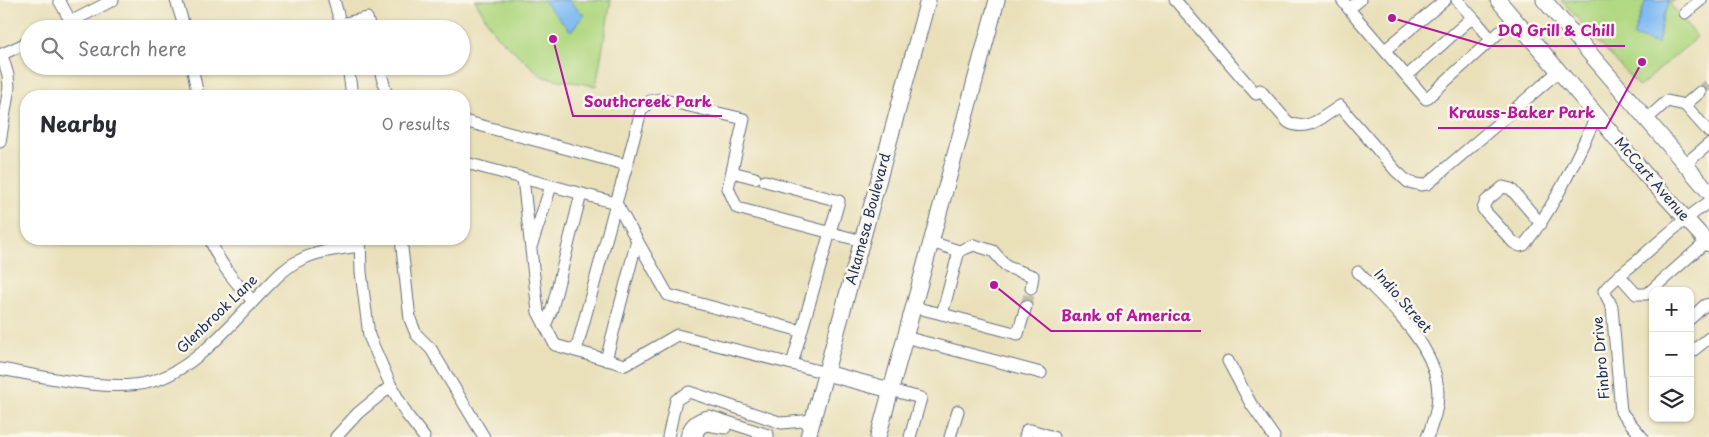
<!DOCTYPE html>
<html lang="en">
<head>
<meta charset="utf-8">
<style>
	:root { --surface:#fff; --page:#f2f2f3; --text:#2b2b33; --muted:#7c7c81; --line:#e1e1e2 }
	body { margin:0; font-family:"Playpen Sans",sans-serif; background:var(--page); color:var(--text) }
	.controls { position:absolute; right:15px; bottom:15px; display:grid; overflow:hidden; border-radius:10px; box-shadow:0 1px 4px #0004 }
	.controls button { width:45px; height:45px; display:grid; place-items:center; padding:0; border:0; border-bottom:1px solid var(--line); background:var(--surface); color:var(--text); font:25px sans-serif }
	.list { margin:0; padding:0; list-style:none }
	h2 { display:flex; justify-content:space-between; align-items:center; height:65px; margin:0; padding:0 20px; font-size:21px }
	h2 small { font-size:16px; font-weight:400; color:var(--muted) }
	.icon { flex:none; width:28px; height:28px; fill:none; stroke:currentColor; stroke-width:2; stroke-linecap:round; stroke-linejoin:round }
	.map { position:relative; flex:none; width:1709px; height:437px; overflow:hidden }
	.search { position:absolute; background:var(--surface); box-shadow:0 1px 4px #0004; left:20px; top:20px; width:450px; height:55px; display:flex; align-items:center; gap:12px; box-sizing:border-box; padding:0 18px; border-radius:28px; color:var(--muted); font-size:19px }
	.panel { position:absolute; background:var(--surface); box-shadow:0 1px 4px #0004; left:20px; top:90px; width:450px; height:155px; border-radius:20px }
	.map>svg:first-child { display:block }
	.green { fill:#b1d882; stroke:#668470 }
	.water { fill:#82bcf3; stroke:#4e76a8 }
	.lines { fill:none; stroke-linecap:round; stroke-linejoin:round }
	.minor-tunnel { stroke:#c0bda8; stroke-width:11; stroke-dasharray:11 5.5; stroke-linecap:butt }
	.minor-casing { stroke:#636d7e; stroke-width:13 }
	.major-casing { stroke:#636d7e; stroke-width:17 }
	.minor { stroke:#fff; stroke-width:11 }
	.major { stroke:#fff; stroke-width:15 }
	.labels { text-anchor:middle; stroke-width:5; stroke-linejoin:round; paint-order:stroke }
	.street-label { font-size:14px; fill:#1b2f5e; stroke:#fbf7ec }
	.leader { fill:none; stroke:#b5179e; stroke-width:2 }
	.callout-dot { fill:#b5179e; stroke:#fbf7ec; stroke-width:2 }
	.callout-label { font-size:15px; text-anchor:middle; font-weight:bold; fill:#b5179e; stroke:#fbf7ec; stroke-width:5; stroke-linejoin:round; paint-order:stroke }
</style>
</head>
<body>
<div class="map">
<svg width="1709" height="437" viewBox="0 0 1709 437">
	<rect width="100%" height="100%" fill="#fbf7ec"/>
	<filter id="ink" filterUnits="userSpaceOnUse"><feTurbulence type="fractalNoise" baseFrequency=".02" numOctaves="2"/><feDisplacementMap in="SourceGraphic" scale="10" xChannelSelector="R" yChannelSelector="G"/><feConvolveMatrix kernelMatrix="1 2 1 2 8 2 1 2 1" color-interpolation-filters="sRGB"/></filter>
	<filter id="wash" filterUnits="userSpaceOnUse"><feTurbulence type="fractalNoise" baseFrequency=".0096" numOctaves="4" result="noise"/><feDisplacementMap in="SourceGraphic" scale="20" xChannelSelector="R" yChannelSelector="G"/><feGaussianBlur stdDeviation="1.12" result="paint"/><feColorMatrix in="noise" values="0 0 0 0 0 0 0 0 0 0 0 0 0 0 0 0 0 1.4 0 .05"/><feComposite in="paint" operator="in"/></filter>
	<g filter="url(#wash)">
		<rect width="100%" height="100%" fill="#e9e0ba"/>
		<g class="green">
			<polygon points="475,0 611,0 596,86 543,77 495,34"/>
			<polygon points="1561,0 1675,0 1670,4 1697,37 1639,87"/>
		</g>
		<g class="water">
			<polygon points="542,0 568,0 584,15 571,31"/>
			<polygon points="1646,0 1669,0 1667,9 1663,17 1658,44 1633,36"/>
		</g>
	</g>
	<g filter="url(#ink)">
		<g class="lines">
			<g class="minor-tunnel">
				<polyline points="1700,92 1709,84"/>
				<polyline points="1026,306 1031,288"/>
			</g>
			<defs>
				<g id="minor">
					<polyline points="59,0 71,22"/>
					<polyline points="176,0 185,29"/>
					<polyline points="334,0 342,29"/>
					<path d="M1175,0L1256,94L1260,90L1288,122C1307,133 1324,116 1340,106L1396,171L1408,182L1421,185L1427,184L1431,181L1559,71"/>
					<polyline points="1342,0 1349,9 1360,0"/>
					<polyline points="1457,0 1475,20"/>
					<polyline points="1349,9 1426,99 1514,19"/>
					<polyline points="1685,13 1701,0"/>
					<polyline points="340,24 367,18 370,29"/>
					<polyline points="57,29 113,0"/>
					<polyline points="1385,50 1445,0"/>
					<polyline points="0,55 29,42"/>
					<polyline points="192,66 198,96"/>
					<polyline points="348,66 352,96"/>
					<polyline points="379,66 387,96"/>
					<polyline points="1407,76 1468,21 1475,20 1491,39"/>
					<polyline points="1685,105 1700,92"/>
					<polyline points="1647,119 1667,101 1685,105 1709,132"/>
					<polyline points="464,121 627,165 641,111 650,101 660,99 744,119 728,188 737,208 862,241"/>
					<polyline points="0,142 9,87 8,75 2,55"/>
					<polyline points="1685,164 1709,144"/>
					<polyline points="464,165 470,164 616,203 576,351"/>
					<polyline points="627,165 616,203 668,295 801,331"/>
					<polyline points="732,172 755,178"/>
					<polyline points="523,178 538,312 555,345 625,365 677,335 792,364"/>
					<polyline points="765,181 839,201 792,364 826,373"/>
					<path d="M1541,224L1511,189L1503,187L1486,201L1483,209L1514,243L1520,246L1524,245C1556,206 1575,160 1597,115"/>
					<path d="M210,239C219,264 235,282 253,301"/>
					<polyline points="360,239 361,272 369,336 391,386 407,415 424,437"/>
					<polyline points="401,239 410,319 416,334 431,349 484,437"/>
					<polyline points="532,244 551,186"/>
					<polyline points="959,251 974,245 993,251 1007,267 1033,276 1031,288"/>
					<path d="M1358,272C1393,310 1452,357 1435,415C1432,422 1431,430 1427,437"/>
					<polyline points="1619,275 1636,294 1647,294 1707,241"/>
					<polyline points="913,307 942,314 959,251 931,242"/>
					<polyline points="942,314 1018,334 1026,306"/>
					<polyline points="1690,319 1705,305 1709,304"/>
					<polyline points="545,326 552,309 581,194"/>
					<polyline points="905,337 1041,373"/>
					<polyline points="1690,353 1709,338"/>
					<polyline points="606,360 637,240"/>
					<polyline points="1228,361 1251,404 1274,437"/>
					<path d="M0,369C42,376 109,393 150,382C195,370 232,323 264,290C274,280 284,268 298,261C317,251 339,249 360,246"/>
					<polyline points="890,390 921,398 910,437"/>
					<polyline points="336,437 358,413 391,386"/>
					<polyline points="668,437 676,400 689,392 782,423 813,420"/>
					<path d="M686,437C689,424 697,418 709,416L768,435V437"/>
					<polyline points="696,437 700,428 707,425 725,428"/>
					<polyline points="950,437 958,411"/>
					<polyline points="1025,437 1027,430 1031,430 1053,437"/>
					<path d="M1642,437L1621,412L1612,307L1604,291C1613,279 1624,272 1636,262C1659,241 1683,220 1709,202"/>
				</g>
				<g id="major">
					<polyline points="1498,0 1605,125 1644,173 1709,244"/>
					<polyline points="1544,0 1709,192"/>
					<polyline points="826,373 890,390"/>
					<polyline points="808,437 928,0"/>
					<polyline points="878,437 997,0"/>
				</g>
			</defs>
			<use href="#minor" class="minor-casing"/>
			<use href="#major" class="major-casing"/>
			<use href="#minor" class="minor"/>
			<use href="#major" class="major"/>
		</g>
	</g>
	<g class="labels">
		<g class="street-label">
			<text transform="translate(1652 179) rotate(49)" y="5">McCart Avenue</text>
			<text transform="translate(868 219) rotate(-75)" y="5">Altamesa Boulevard</text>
			<text transform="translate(1403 301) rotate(49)" y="5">Indio Street</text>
			<text transform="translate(217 314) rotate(-44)" y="5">Glenbrook Lane</text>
			<text transform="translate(1601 358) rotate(-95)" y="5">Finbro Drive</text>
		</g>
	</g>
	<path class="leader" d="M1392 18L1488 46H1625M553 39L573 116H722M1642 62L1606 128H1438M994 285L1051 331H1201"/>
	<g class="callout-dot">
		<circle cx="1392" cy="18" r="5"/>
		<circle cx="553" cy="39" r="5"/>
		<circle cx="1642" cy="62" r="5"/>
		<circle cx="994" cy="285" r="5"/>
	</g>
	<g class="callout-label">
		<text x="1556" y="36">DQ Grill &amp; Chill</text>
		<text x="648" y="107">Southcreek Park</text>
		<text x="1522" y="118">Krauss-Baker Park</text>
		<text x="1126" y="321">Bank of America</text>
	</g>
</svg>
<div class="controls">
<button>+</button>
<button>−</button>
<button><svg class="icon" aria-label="layers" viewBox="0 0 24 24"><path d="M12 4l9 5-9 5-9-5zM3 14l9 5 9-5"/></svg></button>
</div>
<div class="search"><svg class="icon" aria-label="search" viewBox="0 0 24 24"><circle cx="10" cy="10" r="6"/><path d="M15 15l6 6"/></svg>Search here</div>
<section class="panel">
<h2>Nearby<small>0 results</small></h2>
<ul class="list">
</ul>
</section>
</div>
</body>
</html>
